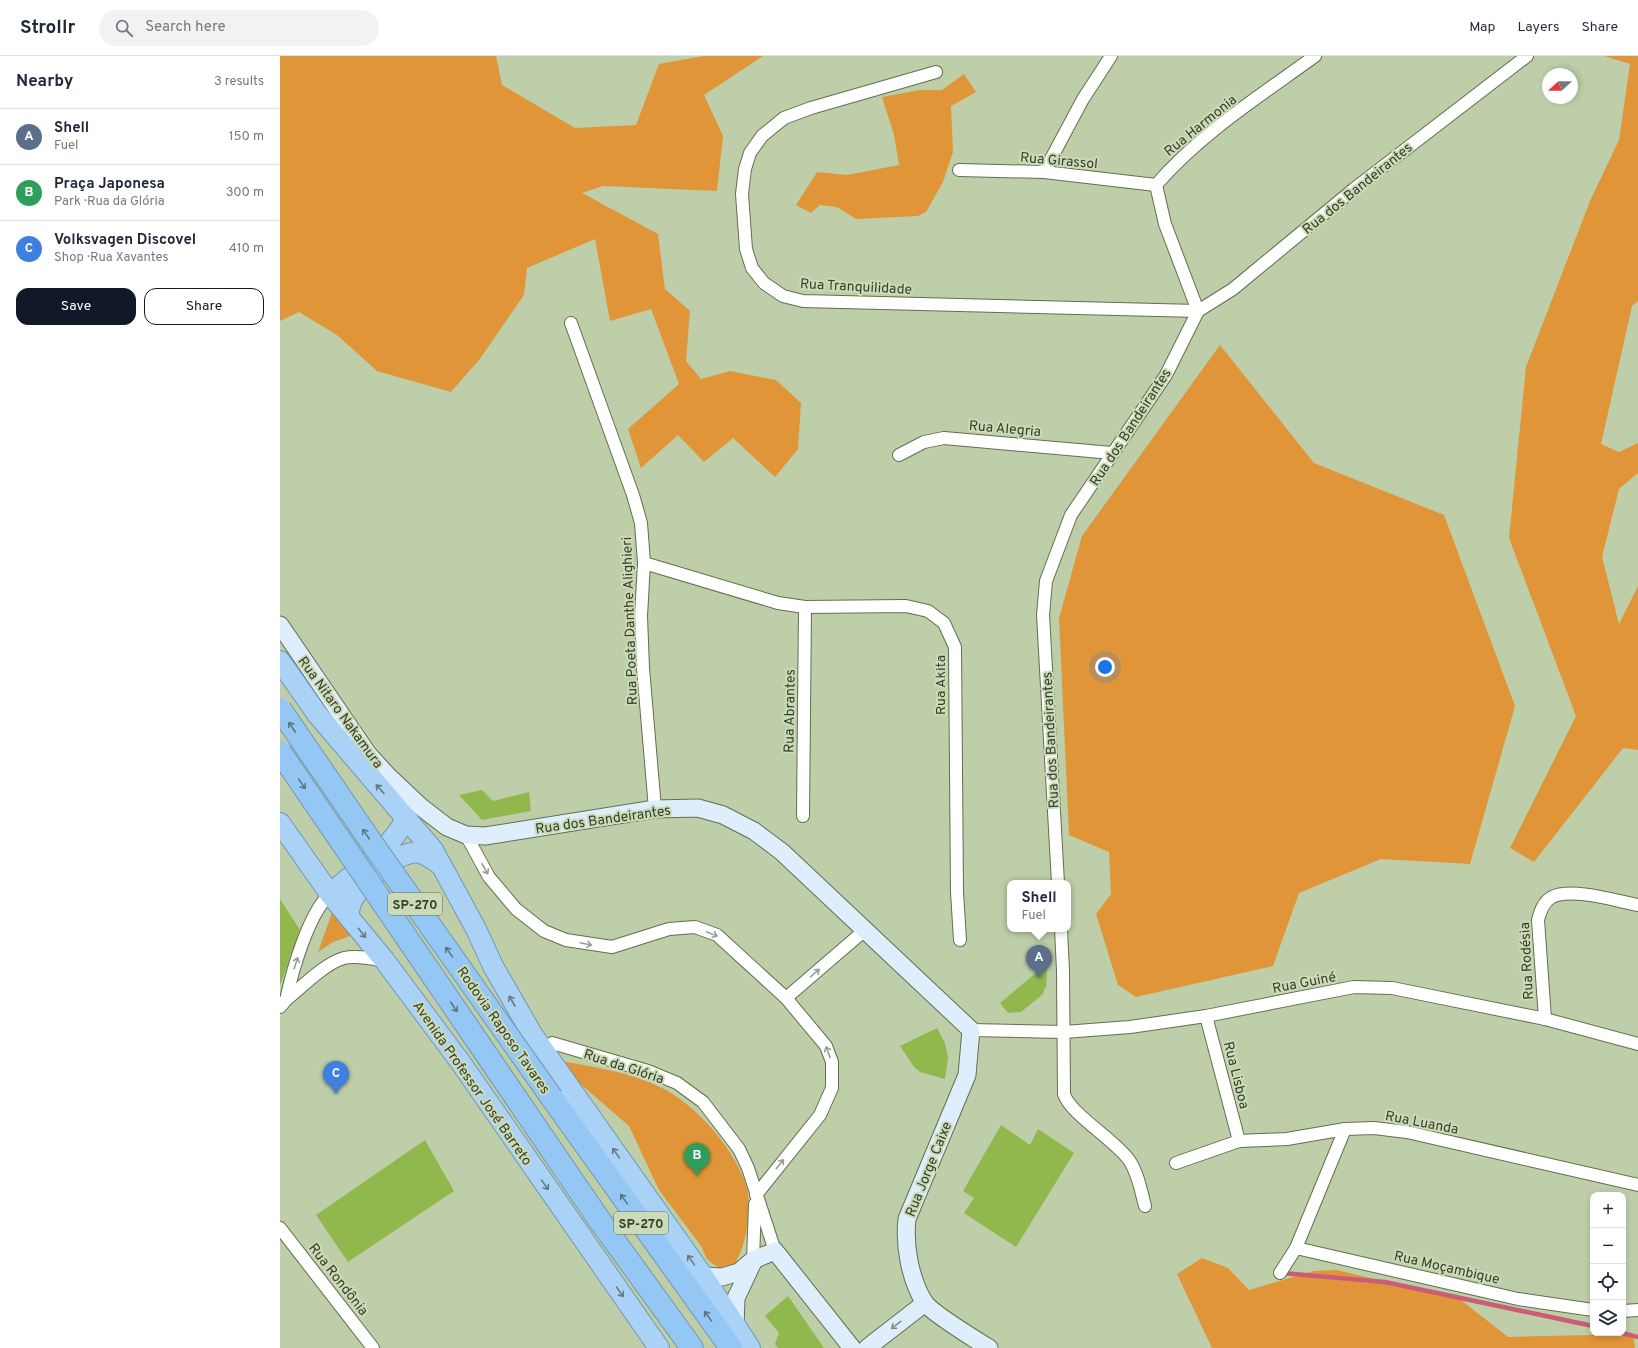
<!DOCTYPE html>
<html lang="en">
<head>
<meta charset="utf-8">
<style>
	:root { --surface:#fff; --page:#f2f2f3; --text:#1f2937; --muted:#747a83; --line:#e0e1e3; --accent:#111827 }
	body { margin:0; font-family:Overpass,sans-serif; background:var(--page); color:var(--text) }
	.controls { position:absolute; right:12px; bottom:12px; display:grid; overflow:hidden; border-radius:8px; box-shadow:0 2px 6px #0003 }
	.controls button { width:36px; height:36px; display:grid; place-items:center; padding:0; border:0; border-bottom:1px solid var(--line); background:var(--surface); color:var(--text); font:20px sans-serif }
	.compass { position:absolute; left:1262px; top:12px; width:36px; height:36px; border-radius:50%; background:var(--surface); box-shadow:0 2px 6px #0003; rotate:249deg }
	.you { position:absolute; left:825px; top:611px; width:14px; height:14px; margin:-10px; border:3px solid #fff; border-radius:50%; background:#1a73e8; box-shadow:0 0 0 6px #1a73e833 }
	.badge { display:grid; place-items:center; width:26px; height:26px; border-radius:50%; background:var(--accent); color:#fff; font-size:13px; font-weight:700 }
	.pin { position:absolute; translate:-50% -33px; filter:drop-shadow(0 1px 2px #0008) }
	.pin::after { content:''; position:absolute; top:21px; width:14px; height:12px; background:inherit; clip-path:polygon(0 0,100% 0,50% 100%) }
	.popup { position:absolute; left:727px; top:824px; width:64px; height:52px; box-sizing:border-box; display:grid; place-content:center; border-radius:8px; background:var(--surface); filter:drop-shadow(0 1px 3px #0005); font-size:13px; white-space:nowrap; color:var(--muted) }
	.popup b { font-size:15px; color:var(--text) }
	.popup::after { content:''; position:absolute; left:50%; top:100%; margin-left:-8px; border:8px solid transparent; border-top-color:var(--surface) }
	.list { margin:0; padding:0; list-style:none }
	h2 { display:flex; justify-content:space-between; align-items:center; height:52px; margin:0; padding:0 16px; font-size:17px }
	h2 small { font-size:13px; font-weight:400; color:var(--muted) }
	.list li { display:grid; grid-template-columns:26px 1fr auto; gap:12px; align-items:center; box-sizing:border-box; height:56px; padding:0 16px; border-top:1px solid var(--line) }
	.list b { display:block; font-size:15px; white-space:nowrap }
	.list p { margin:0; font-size:13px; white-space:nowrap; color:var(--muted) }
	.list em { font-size:13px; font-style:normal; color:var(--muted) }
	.actions { display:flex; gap:8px; padding:12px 16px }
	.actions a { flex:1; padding:9px 0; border:1px solid var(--accent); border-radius:12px; text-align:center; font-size:14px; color:var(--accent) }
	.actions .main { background:var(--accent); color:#fff }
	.icon { flex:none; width:22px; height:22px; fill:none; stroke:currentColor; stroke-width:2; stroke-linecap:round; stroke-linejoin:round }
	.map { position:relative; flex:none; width:1358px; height:1292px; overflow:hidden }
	header { display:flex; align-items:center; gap:24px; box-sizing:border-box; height:56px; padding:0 20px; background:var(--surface); border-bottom:1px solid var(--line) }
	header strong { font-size:19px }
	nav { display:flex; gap:22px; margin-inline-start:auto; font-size:14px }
	.search { width:280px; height:36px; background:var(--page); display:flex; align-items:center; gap:10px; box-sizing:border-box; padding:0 14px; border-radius:22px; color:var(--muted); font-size:15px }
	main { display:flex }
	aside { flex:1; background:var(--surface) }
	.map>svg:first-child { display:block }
	.green { fill:#e19539 }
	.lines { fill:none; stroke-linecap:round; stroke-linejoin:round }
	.stream { stroke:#cb5c77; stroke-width:4.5 }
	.building { fill:#90b84c }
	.minor-casing { stroke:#61704e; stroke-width:14 }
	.secondary-casing { stroke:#61704e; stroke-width:19 }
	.trunk-casing { stroke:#7497b0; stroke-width:22 }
	.motorway-casing { stroke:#7497b0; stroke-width:24 }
	.minor { stroke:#fff; stroke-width:12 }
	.secondary { stroke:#dfeefc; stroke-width:17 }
	.trunk { stroke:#aad2f7; stroke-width:20 }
	.motorway { stroke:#95c7f5; stroke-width:22 }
	.motorway-bridge-casing { stroke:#7497b0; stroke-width:24; stroke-linecap:butt }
	.motorway-bridge { stroke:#95c7f5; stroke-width:22 }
	.oneway { stroke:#5d757e }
	.oneway2 { stroke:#65797f }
	.oneway3 { stroke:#9b9e97 }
	.oneway4 { stroke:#838d8b }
	.labels { text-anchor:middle; stroke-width:4; stroke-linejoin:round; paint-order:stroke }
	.shield { fill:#cbdbb6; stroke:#636d58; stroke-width:1 }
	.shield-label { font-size:13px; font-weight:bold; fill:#373e2f }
	.street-label { font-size:14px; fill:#373e2f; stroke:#cbdbb6 }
</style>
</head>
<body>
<header>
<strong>Strollr</strong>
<div class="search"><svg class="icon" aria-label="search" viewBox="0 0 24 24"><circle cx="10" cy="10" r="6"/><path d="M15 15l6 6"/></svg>Search here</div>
<nav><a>Map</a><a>Layers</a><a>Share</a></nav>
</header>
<main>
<aside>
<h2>Nearby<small>3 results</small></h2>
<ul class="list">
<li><span class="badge" style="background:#5c6f8a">A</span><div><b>Shell</b><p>Fuel</p></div><em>150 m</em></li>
<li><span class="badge" style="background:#2e9e5b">B</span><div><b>Praça Japonesa</b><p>Park · Rua da Glória</p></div><em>300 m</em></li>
<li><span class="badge" style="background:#3f7fe0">C</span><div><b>Volksvagen Discovel</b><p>Shop · Rua Xavantes</p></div><em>410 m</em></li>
</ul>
<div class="actions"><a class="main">Save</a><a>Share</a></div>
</aside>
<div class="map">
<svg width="1358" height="1292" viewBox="0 0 1358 1292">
	<rect width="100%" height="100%" fill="#becea9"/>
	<g class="green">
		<polygon points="0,0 216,0 222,29 295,72 356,69 379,8 424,0 483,0 424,39 443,80 437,135 323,130 302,137 378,178 385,233 410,255 406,305 421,323 450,315 496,324 521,347 518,393 495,421 453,382 424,406 398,379 361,412 348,373 399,328 371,253 330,265 315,183 247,212 244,239 199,304 171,336 97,315 57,279 19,256 0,265"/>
		<polygon points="1324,0 1358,0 1358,245 1352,250 1321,388 1339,396 1358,387 1358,417 1339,433 1322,501 1339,568 1358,530 1358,694 1343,692 1254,806 1230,792 1296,660 1229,482 1246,311 1310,145 1339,84 1350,8"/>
		<polygon points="684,18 696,36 671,50 673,96 663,126 646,156 638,160 576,163 557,151 540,149 531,157 516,149 537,116 567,119 619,109 614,79 602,41 640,34 662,34"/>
		<polygon points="940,289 1034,407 1164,459 1235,650 1190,808 1101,803 1019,837 993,910 856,941 838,929 816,858 831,838 829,796 789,779 779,562 802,480"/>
		<polygon points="53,854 73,879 53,886 38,896"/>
		<path d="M281,1005C315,1011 349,1016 380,1031C416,1048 457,1095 467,1133C472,1155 466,1191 454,1209L440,1213L427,1203L421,1190L379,1134L349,1070L297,1025Z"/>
		<polygon points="922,1202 948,1212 969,1234 1034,1215 1057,1214 1181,1244 1228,1281 1353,1278 1355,1292 932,1292 897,1218"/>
	</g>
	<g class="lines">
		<g class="stream">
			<polyline points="1002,1217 1105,1226 1313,1270"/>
			<polyline points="1342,1277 1358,1281"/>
		</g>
	</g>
	<g class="building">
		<polygon points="202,734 213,745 249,736 251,755 202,764 179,739"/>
		<polygon points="0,843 20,874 1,927 0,927"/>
		<polygon points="768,895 766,933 765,931 763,938 741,956 728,957 720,947 757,916 751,906"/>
		<polygon points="657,972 665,987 668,1002 665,1023 640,1016 634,1011 620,990"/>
		<polygon points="721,1069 750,1089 758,1073 794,1097 736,1191 684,1157 694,1142 683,1135"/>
		<polygon points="145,1084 174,1135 68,1206 36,1159"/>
		<polygon points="508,1240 544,1292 498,1292 495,1288 499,1277 485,1260"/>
	</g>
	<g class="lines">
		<defs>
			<g id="minor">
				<polyline points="656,16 531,52 504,62 482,80 470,97 465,113 462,138 466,193 472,212 484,227 503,240 523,245 918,255"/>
				<polyline points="679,114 764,116 876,129"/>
				<polyline points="764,116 803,43 831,0"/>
				<path d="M876,129C921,77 980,40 1035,0"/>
				<polyline points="876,129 885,168 918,255"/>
				<polyline points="291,267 353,439 361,467 364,507 361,560 363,612 375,753"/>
				<polyline points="619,399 644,386 664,382 832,397"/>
				<polyline points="364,507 498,547 525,551 626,550 648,555 664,567 675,591 677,836 680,884"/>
				<polyline points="523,760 525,551"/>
				<polyline points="186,779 209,821 236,853 264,875 286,884 332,891 389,873 415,871 437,879 506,942 546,990 552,1006 552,1032 540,1059 476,1139"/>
				<polyline points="778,827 763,559 766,525 791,459 886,319 918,255 953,233 1074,133 1247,0"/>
				<path d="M781,873L783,915L784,1038C790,1058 834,1083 849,1104C858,1117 861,1135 865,1150"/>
				<polyline points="506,942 585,874"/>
				<path d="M6,944C12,916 28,858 50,838"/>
				<path d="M0,951L6,944C21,932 45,907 64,902C77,899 93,903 105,905"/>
				<polyline points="926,960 959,1085"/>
				<path d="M1265,963L1258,864C1260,856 1263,846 1272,841C1291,831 1337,845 1358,849"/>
				<polyline points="691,974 784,976 850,971 926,960 1074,931 1112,932 1265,963 1358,988"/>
				<polyline points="272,987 368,1015 397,1027 423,1046 459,1093 468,1112 495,1195"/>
				<polyline points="896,1107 959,1085 1007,1083 1065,1073 1094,1072 1127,1076 1358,1129"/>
				<polyline points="0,1172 93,1292"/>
				<polyline points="1016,1192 1238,1243 1313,1254"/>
				<polyline points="473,1204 475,1148"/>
				<polyline points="1000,1217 1016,1192 1065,1073"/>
				<polyline points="1343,1255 1358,1254"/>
			</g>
			<g id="secondary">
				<path d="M0,569L88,698L108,720L141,751L167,771L186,779L205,780L375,753L418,752L443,759L474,775L502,796L691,974L687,1019L627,1163C624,1190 630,1222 644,1246C651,1256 696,1284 709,1292"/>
				<polyline points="423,1220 442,1221 459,1216 473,1204 495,1195 572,1292"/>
				<polyline points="455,1272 456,1242 473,1206"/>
				<polyline points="587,1292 645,1247"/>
			</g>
			<g id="trunk">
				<polyline points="0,605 37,658 153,794 196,873 213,910 252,978 423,1220 470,1292"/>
				<polyline points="0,767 50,838 105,905 181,1007 379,1292"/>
				<path d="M50,838C75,815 112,793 126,762"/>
				<path d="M68,860C69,855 70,849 72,845C80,828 120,792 140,797C147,799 155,805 161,809"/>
			</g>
			<g id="motorway">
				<polyline points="272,1042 451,1292"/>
				<polyline points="247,1058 320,1165 412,1292"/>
			</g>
		</defs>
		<use href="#minor" class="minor-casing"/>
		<use href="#secondary" class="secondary-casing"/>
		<use href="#trunk" class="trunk-casing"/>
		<use href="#motorway" class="motorway-casing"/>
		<use href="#minor" class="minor"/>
		<use href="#secondary" class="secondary"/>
		<use href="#trunk" class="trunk"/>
		<use href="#motorway" class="motorway"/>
		<defs>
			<g id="motorway-bridge">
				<polyline points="0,653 96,793 272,1042"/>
				<polyline points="0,696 247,1058"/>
			</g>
		</defs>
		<use href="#motorway-bridge" class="motorway-bridge-casing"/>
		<use href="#motorway-bridge" class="motorway-bridge"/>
	</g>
	<defs><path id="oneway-shaft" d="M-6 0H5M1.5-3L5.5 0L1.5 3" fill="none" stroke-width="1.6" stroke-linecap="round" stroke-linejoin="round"/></defs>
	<g class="oneway">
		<use href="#oneway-shaft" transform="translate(12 671) rotate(-124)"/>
		<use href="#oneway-shaft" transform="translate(22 728) rotate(56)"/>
		<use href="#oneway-shaft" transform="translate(86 778) rotate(-124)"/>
		<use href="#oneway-shaft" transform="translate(169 896) rotate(-125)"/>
		<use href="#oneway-shaft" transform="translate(174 951) rotate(56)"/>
		<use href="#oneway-shaft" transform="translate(344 1143) rotate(-126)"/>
		<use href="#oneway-shaft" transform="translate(428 1260) rotate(-126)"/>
	</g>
	<g class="oneway2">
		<use href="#oneway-shaft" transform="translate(100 733) rotate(-132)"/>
		<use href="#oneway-shaft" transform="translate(82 877) rotate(52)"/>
		<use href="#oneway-shaft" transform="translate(232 945) rotate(-120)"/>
		<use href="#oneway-shaft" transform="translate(336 1097) rotate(-125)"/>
		<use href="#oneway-shaft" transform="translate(265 1129) rotate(55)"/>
		<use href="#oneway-shaft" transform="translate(411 1204) rotate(-125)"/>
		<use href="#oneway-shaft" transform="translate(340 1236) rotate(55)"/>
	</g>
	<g class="oneway3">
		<use href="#oneway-shaft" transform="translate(205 813) rotate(61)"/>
		<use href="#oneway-shaft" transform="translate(432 878) rotate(22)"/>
		<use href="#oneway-shaft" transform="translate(306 888) rotate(12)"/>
		<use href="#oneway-shaft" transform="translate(16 907) rotate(-72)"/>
		<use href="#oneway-shaft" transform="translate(535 917) rotate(-41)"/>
		<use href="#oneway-shaft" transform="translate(548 996) rotate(-111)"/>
		<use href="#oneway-shaft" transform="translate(500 1108) rotate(-51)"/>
	</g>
	<use class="oneway4" href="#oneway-shaft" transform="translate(616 1269) rotate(142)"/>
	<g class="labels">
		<g class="shield">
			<rect x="108" y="837" width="54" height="22" rx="3"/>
			<rect x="334" y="1156" width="54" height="22" rx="3"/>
		</g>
		<g class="shield-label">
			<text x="135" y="853">SP-270</text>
			<text x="361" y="1172">SP-270</text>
		</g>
		<g class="street-label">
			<text transform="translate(920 69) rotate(-39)" y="5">Rua Harmonia</text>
			<text transform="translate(779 104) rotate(5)" y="5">Rua Girassol</text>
			<text transform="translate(1077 132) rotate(-39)" y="5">Rua dos Bandeirantes</text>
			<text transform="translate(576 230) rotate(3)" y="5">Rua Tranquilidade</text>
			<text transform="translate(850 371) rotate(-57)" y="5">Rua dos Bandeirantes</text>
			<text transform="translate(725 372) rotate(5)" y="5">Rua Alegria</text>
			<text transform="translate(349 565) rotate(-92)" y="5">Rua Poeta Danthe Alighieri</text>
			<text transform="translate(660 629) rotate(-90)" y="5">Rua Akita</text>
			<text transform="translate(509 655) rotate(-89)" y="5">Rua Abrantes</text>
			<text transform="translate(61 656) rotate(54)" y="5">Rua Nitaro Nakamura</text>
			<text transform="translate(770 684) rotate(-93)" y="5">Rua dos Bandeirantes</text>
			<text transform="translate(323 763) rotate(-8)" y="5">Rua dos Bandeirantes</text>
			<text transform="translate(1246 905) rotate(-93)" y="5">Rua Rodésia</text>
			<text transform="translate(1024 926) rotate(-11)" y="5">Rua Guiné</text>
			<text transform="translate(224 974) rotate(55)" y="5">Rodovia Raposo Tavares</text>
			<text transform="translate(344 1010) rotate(18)" y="5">Rua da Glória</text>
			<text transform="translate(957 1019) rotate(76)" y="5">Rua Lisboa</text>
			<text transform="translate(193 1027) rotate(55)" y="5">Avenida Professor José Barreto</text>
			<text transform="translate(1142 1066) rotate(11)" y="5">Rua Luanda</text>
			<text transform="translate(648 1113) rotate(-68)" y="5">Rua Jorge Caixe</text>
			<text transform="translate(1167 1211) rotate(13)" y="5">Rua Moçambique</text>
			<text transform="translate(59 1223) rotate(52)" y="5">Rua Rondônia</text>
		</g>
	</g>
</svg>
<div class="controls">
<button>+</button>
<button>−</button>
<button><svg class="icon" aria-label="locate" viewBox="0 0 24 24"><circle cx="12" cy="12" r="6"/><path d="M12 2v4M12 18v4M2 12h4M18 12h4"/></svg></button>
<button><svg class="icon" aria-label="layers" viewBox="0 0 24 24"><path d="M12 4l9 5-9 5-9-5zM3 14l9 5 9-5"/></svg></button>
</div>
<svg class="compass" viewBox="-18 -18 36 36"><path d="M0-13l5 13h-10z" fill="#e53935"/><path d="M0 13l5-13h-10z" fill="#747a83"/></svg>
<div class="you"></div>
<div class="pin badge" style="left:759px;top:922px;background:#5c6f8a">A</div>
<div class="popup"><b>Shell</b>Fuel</div>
<div class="pin badge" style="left:417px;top:1120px;background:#2e9e5b">B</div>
<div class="pin badge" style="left:56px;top:1038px;background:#3f7fe0">C</div>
</div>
</main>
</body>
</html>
